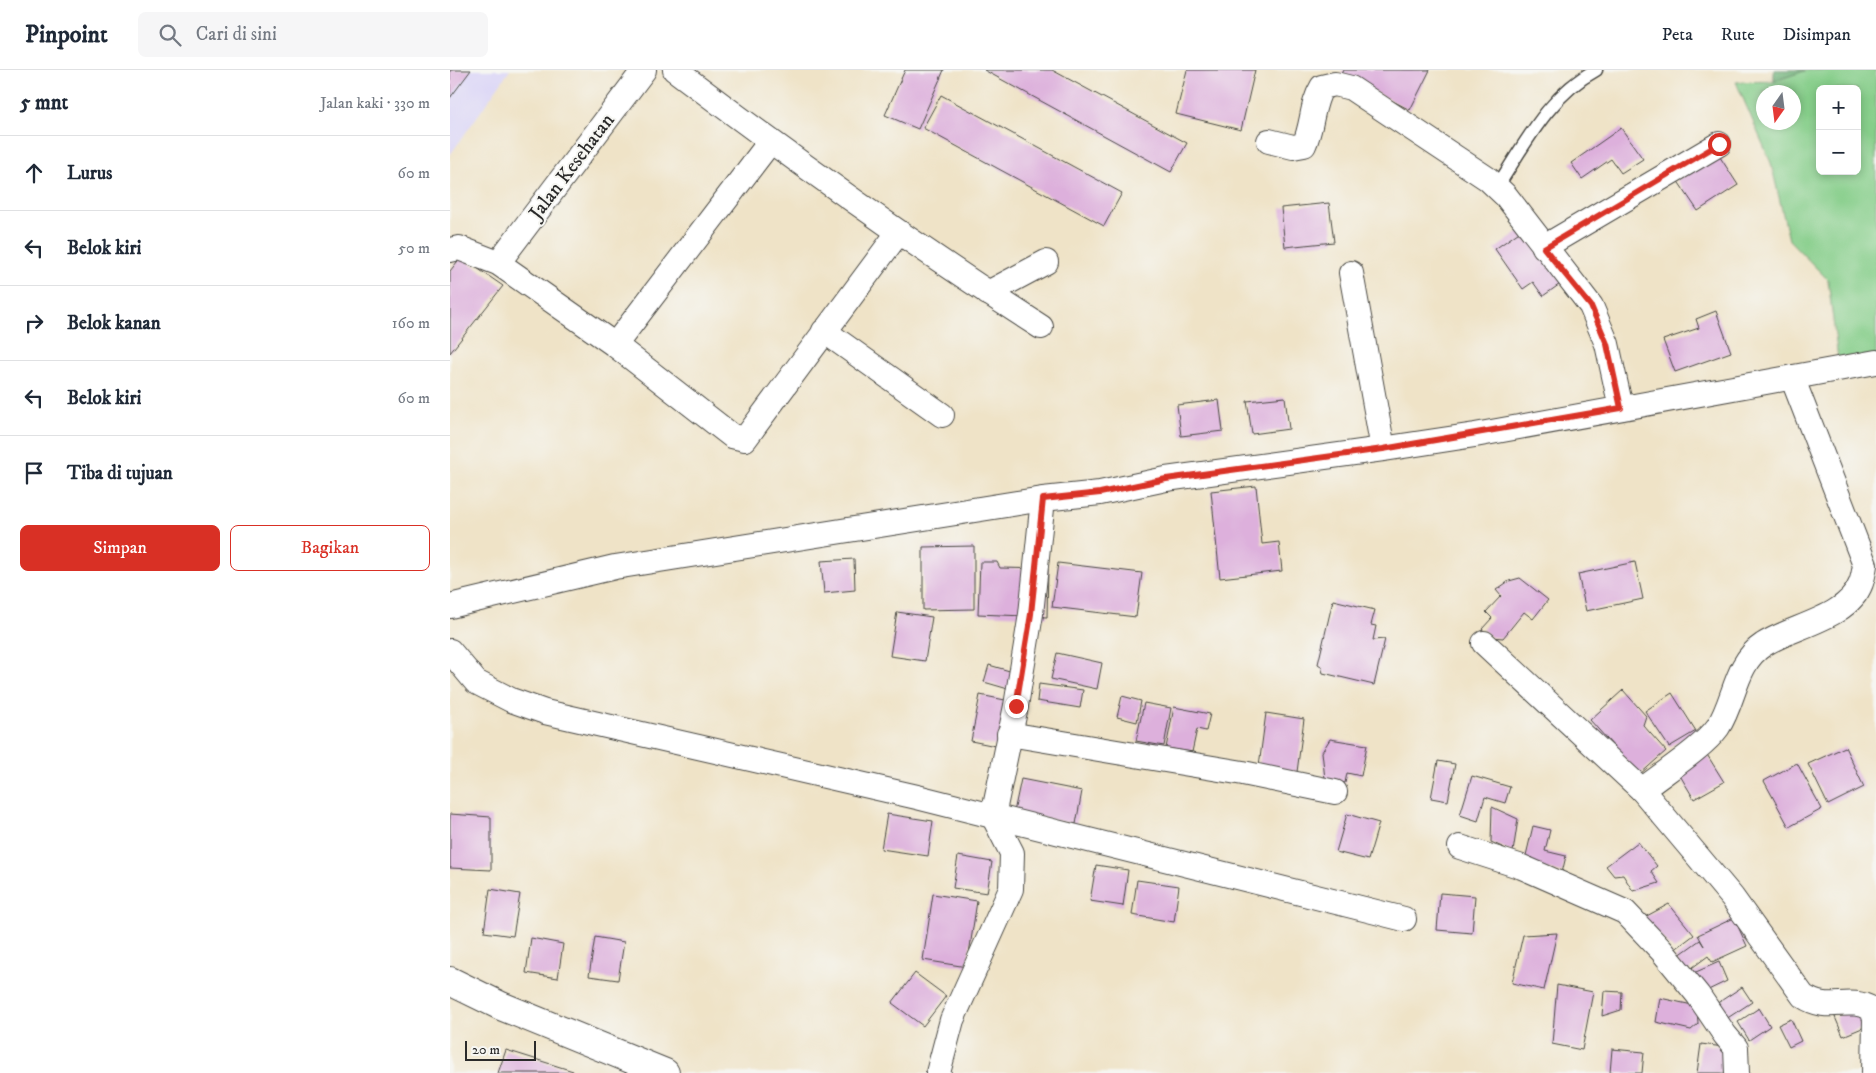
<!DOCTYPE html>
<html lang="id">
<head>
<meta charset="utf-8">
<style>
	:root { --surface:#fff; --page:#f6f6f7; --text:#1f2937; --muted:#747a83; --line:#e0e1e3; --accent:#d93025 }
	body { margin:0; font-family:"IM FELL DW Pica",serif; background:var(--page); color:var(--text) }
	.controls { position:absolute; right:15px; top:15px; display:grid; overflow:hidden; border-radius:8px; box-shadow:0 2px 8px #0003 }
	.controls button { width:45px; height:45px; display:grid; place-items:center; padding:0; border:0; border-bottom:1px solid var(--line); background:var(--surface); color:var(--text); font:25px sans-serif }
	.compass { position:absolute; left:1306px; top:15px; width:45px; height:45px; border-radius:50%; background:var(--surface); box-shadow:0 2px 8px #0003; rotate:194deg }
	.scale { position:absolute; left:15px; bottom:12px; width:71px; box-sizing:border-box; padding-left:5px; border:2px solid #2b2b2b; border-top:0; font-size:14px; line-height:18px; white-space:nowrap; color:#2b2b2b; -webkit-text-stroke:4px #f6f6f2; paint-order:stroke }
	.stop { position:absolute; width:15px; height:15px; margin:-11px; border:4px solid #d93025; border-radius:50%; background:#fff }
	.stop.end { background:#d93025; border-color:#fff; box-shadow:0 1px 5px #0008 }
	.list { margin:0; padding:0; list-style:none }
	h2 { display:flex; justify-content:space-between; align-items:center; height:65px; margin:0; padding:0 20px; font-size:21px }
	h2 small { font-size:16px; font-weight:400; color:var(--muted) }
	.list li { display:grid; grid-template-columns:32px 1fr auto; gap:15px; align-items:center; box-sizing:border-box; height:75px; padding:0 20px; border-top:1px solid var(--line) }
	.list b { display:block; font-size:19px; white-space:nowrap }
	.list em { font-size:16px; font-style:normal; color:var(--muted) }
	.actions { display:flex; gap:10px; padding:15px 20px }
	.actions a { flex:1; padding:11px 0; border:1px solid var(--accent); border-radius:8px; text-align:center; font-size:18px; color:var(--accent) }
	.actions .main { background:var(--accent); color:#fff }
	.icon { flex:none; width:28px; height:28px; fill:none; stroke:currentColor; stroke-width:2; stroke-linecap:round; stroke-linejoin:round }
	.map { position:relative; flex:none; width:1426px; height:1003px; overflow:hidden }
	header { display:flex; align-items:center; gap:30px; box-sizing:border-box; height:70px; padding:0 25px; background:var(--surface); border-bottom:1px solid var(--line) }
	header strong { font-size:24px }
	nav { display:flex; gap:28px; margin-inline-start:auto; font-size:18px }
	.search { width:350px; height:45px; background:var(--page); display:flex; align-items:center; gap:12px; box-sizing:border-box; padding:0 18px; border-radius:8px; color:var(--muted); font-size:19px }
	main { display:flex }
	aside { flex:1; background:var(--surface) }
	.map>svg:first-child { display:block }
	.built { fill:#dbd6f7 }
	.green { fill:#86ce8a; stroke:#587c5a; fill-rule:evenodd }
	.forest { fill:#6cb176; stroke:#4c6e50 }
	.building { fill:#ddb0dc }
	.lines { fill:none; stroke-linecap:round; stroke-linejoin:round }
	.service-casing { stroke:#484742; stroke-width:15 }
	.minor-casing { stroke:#484742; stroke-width:26 }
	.tertiary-casing { stroke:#484742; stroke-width:30 }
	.service { stroke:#fff; stroke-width:12 }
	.minor { stroke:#fff; stroke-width:24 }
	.tertiary { stroke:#fff; stroke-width:28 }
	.route { stroke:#d93025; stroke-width:6 }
	.labels { text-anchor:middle; stroke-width:4; stroke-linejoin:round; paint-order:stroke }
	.street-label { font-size:20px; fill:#2b2b2b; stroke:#f6f6f2 }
</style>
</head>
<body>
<header>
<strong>Pinpoint</strong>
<div class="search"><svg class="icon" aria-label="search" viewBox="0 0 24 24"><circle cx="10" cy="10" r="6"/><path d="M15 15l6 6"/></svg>Cari di sini</div>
<nav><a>Peta</a><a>Rute</a><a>Disimpan</a></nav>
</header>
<main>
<aside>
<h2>5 mnt<small>Jalan kaki · 330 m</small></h2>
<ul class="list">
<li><svg class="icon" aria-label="ahead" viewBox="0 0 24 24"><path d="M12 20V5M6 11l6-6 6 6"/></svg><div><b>Lurus</b></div><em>60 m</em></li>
<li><svg class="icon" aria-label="left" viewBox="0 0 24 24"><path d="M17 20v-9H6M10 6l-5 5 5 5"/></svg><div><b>Belok kiri</b></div><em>50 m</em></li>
<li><svg class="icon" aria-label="right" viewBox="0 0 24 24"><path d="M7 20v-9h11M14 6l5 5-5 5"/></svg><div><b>Belok kanan</b></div><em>160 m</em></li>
<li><svg class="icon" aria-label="left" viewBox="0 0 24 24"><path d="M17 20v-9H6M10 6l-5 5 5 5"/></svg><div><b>Belok kiri</b></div><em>60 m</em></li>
<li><svg class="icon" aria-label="arrive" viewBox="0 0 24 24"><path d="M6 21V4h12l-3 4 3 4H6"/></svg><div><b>Tiba di tujuan</b></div></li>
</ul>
<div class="actions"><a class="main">Simpan</a><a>Bagikan</a></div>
</aside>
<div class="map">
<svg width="1426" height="1003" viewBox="0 0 1426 1003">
	<rect width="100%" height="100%" fill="#f6f6f2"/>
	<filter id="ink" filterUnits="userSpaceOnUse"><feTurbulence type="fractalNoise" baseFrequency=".02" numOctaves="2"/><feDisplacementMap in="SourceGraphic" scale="10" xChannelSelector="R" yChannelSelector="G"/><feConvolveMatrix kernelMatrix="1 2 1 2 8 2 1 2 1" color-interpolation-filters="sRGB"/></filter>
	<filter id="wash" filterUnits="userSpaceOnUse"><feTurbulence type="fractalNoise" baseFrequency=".0096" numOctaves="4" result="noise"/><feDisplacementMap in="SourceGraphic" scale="20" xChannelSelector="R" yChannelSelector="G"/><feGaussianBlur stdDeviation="1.12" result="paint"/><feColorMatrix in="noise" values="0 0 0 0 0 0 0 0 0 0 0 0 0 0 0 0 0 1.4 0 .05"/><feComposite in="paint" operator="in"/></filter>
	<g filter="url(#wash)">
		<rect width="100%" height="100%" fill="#efe3c7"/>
		<polygon class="built" points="0,0 60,0 0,85"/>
		<path class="green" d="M1357,0H1426V290L1389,297L1378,210L1339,170L1321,93L1286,12L1324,11ZM1370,19H1407V101H1370ZM1314,22H1344V52H1314Z"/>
		<polygon class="forest" points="1324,0 1357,0 1324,11"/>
		<g id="blocks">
			<g class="building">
				<polygon points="0,0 21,0 0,28"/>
				<polygon points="455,0 494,0 468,59 435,45"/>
				<polygon points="534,0 602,0 737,73 721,102"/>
				<polygon points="737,0 805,0 791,60 726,44"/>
				<polygon points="893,0 980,0 960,40 891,4"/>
				<polygon points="491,25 672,123 654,156 473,58"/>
				<polygon points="1171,58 1193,89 1171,103 1161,89 1132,109 1121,93"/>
				<polygon points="1268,84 1288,115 1248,141 1227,110"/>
				<polygon points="879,133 884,172 835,177 831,138"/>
				<polygon points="1075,158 1113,212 1093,226 1083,212 1073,219 1045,179"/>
				<polygon points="11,187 53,216 0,283 0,201"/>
				<polygon points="1266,241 1281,282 1225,302 1213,270 1249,258 1246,249"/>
				<polygon points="835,327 839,359 802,364 797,331"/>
				<polygon points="769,330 773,361 731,366 727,335"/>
				<polygon points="806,416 812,474 829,472 832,501 770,508 761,421"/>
				<polygon points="524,476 524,539 473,540 473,477"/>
				<polygon points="404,489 405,520 374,523 371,491"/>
				<polygon points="530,492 547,492 550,498 598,499 597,547 528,544"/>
				<polygon points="1185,492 1193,529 1136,541 1128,504"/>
				<polygon points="608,493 692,503 686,547 602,537"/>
				<polygon points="1070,508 1098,530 1083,549 1074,542 1053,568 1041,567 1032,559 1042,548 1036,542 1051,526 1046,520 1059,511"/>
				<polygon points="883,530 925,540 921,555 926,556 923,570 935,569 924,615 873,603 871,596 868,594"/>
				<polygon points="447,542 482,547 475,591 440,586"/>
				<polygon points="607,583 652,593 647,619 601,609"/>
				<polygon points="539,595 570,604 565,621 534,612"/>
				<polygon points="589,614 633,620 630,638 587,631"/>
				<polygon points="1173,620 1196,646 1193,655 1216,681 1189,705 1140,650"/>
				<polygon points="1222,623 1246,661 1219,677 1195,641"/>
				<polygon points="530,625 565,632 556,678 521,671"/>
				<polygon points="672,626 691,631 687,652 667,647"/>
				<polygon points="694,633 721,638 714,676 686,671"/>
				<polygon points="724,637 760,644 756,661 747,659 742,682 716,678"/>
				<polygon points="816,643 854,649 847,702 809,696"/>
				<polygon points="880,669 917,675 911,706 897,703 895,713 875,709 872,682"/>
				<polygon points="1248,670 1274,712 1244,729 1219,687"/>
				<polygon points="1395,677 1414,717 1378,735 1358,694"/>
				<polygon points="988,691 1005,694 998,731 981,728"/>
				<polygon points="1347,693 1372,739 1339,757 1314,711"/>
				<polygon points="1022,706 1060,717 1055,733 1035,727 1028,751 1010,745"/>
				<polygon points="571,709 632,721 626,754 564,742"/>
				<polygon points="1042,737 1068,749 1063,782 1041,772"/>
				<polygon points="0,744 41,747 41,800 0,798"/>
				<polygon points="437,744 483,751 478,786 431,779"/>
				<polygon points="897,744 929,753 918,790 886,782"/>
				<polygon points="1083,756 1100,760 1095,781 1116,786 1112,803 1074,794"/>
				<polygon points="1188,772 1207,796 1201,801 1209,813 1183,821 1173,805 1164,806 1156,796"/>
				<polygon points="508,786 542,792 537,823 503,818"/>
				<polygon points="646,795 678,800 673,836 640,831"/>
				<polygon points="687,810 729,816 724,852 682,845"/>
				<polygon points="40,819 70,824 63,866 34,862"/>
				<polygon points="990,823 1025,826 1022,863 987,860"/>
				<polygon points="483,824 527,831 517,897 473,890"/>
				<polygon points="1219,834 1244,865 1224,880 1193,848"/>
				<polygon points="1284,848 1297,876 1262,892 1258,886 1235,903 1225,888 1250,870 1254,876 1248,865"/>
				<polygon points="1107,863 1094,920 1062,913 1073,865"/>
				<polygon points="145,867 174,872 168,910 139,906"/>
				<polygon points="81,868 113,874 108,908 76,903"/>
				<polygon points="1269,892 1277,911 1248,925 1239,905"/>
				<polygon points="465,903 496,926 473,956 442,933"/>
				<polygon points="1107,915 1143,922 1132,980 1102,974"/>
				<polygon points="1292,917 1302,932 1276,949 1266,934"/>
				<polygon points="1154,921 1172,922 1171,940 1152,946"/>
				<polygon points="1210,928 1247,936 1248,954 1241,960 1206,952"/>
				<polygon points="1410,937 1417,956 1393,966 1385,947"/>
				<polygon points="1309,938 1320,956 1299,970 1288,952"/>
				<polygon points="1341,949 1351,971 1339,977 1328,955"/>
				<polygon points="1251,974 1281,978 1278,1003 1247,1003"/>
				<polygon points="1162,979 1194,982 1192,1003 1160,1003"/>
				<polygon points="56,980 123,1001 123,1003 48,1003"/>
			</g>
		</g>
	</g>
	<g filter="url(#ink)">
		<use href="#blocks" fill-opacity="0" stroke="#484742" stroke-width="1"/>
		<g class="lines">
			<defs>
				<path id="service" d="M1047,117C1075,74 1099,25 1146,0"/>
				<g id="minor">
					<path d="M225,0C344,90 465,176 591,257"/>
					<path d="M819,71L843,77L854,75C863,56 861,35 872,17L885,14L901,18L1038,109L1056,126L1141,236L1157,274L1171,338"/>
					<polyline points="1094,177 1269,74"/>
					<polyline points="0,180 9,178 48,193 165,275 282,366 295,369 448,163"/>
					<polyline points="48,193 194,0"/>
					<polyline points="901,203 933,379"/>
					<polyline points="538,223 596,192"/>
					<polyline points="374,261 492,345"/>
					<polyline points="165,275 320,72"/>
					<polyline points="0,536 165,497 593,429 650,423 716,409 933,379 1025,365 1426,292"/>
					<path d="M1034,573L1192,720C1213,703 1253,678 1268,657C1285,631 1285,593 1313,575C1341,556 1398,549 1411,513C1413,508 1414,501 1415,495L1342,307"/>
					<polyline points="0,581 26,612 61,630 95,642 467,727 954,849"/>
					<polyline points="559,664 793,703 885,722"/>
					<path d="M1192,720L1282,827L1353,926C1380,944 1397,925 1422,939L1425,949L1424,1003"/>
					<polyline points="1010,777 1072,797 1175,842 1212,881 1248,925 1275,965 1286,978 1287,1003"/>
					<polyline points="488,1003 502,950 561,819 562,783 543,746 566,636 581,544 593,429"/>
				</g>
				<polyline id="tertiary" points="0,911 51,936 215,1003"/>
			</defs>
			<use href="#service" class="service-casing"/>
			<use href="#minor" class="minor-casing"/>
			<use href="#tertiary" class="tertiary-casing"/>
			<use href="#service" class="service"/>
			<use href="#minor" class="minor"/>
			<use href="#tertiary" class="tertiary"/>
		</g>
	</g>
	<g class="lines" filter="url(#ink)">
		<polyline class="route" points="566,636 581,544 593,429 650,423 716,409 933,379 1171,338 1157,274 1141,236 1094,178 1269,74"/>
	</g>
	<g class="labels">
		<g class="street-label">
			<text transform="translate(121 96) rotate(-53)" y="7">Jalan Kesehatan</text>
		</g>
	</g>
</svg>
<div class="controls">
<button>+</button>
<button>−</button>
</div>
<svg class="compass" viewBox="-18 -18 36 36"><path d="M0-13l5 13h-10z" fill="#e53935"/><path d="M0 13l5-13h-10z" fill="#747a83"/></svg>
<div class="scale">20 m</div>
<div class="stop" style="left:1269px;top:74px"></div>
<div class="stop end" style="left:566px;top:636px"></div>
</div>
</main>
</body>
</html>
